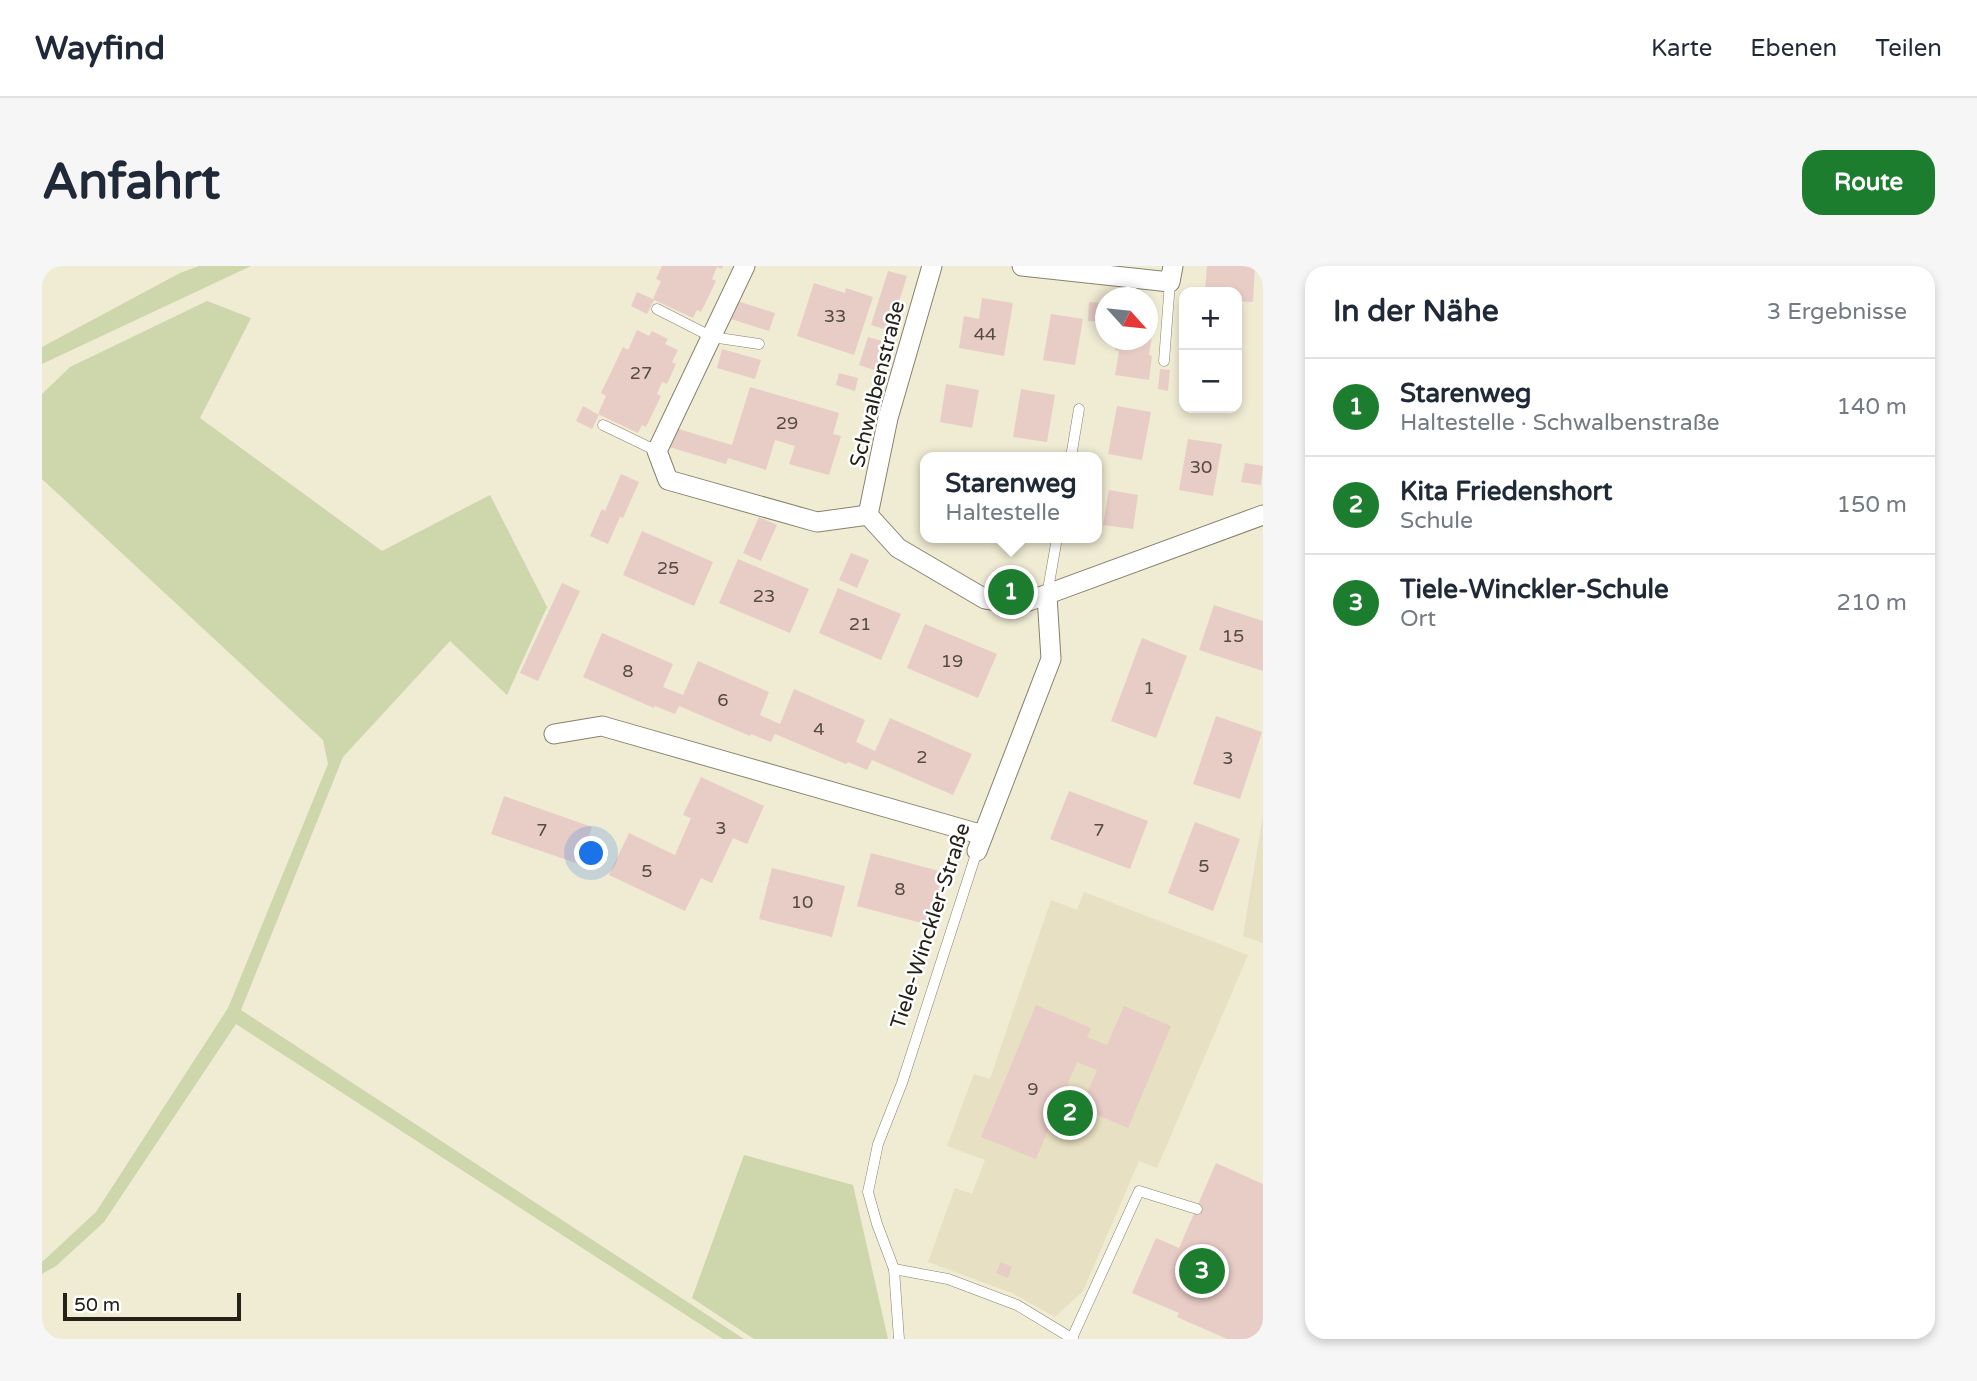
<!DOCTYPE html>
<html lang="de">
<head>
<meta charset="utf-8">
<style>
	:root { --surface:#fff; --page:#f6f6f7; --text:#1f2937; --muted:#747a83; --line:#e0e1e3; --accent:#1d7d2e }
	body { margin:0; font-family:"Varela Round",sans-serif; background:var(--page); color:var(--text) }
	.controls { position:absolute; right:21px; top:21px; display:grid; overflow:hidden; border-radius:14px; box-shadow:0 4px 10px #0003 }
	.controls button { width:63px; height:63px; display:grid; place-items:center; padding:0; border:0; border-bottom:2px solid var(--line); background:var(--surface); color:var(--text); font:35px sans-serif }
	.compass { position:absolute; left:1053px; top:21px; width:63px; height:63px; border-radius:50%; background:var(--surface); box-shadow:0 4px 10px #0003; rotate:117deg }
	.scale { position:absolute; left:21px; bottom:18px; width:178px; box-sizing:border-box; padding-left:7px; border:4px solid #232118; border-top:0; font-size:19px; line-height:24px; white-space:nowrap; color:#232118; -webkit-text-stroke:5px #fff; paint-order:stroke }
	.you { position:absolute; left:550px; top:588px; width:24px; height:24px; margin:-18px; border:5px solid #fff; border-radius:50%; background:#1a73e8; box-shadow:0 0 0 10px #1a73e833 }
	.badge { display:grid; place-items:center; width:46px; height:46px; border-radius:50%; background:var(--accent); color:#fff; font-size:23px; font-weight:700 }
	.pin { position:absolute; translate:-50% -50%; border:4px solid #fff; box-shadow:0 2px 7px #0006 }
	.popup { position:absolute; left:878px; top:186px; width:182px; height:91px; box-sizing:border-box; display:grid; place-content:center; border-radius:14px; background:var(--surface); filter:drop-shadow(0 2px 5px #0005); font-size:23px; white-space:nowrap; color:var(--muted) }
	.popup b { font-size:26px; color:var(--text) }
	.popup::after { content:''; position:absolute; left:50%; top:100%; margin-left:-14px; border:14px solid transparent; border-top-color:var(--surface) }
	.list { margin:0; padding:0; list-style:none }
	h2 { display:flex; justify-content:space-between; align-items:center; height:91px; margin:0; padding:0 28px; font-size:30px }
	h2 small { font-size:23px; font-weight:400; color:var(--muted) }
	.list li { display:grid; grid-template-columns:46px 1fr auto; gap:21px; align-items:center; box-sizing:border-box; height:98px; padding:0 28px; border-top:2px solid var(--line) }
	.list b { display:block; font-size:26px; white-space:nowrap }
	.list p { margin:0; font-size:23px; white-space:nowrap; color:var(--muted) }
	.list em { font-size:23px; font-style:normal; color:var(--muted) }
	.map { position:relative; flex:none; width:1221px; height:1073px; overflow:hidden; border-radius:21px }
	header { display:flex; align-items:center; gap:42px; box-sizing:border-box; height:98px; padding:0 35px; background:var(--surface); border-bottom:2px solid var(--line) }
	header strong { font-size:33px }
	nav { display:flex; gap:38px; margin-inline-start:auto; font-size:24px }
	.intro { display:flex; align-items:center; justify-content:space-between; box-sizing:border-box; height:168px; padding:0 42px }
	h1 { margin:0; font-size:49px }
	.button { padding:18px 32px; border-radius:21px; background:var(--accent); color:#fff; font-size:24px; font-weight:700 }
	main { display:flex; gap:42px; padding:0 42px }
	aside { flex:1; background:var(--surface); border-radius:21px; box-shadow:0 4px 10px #0003 }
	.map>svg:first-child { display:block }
	.built { fill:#e7e0c2 }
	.green { fill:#ced6ab }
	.building { fill:#e8cdc6 }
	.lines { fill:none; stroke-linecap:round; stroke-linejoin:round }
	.lane-casing { stroke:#87826c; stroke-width:11 }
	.street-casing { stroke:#87826c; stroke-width:21 }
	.lane { stroke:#fff; stroke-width:10 }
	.street { stroke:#fff; stroke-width:19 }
	.labels { text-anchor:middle; stroke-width:5; stroke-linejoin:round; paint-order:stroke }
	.number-label { font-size:18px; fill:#544c44 }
	.street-label { font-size:21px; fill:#232118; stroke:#fff }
</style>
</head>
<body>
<header>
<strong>Wayfind</strong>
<nav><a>Karte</a><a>Ebenen</a><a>Teilen</a></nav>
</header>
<div class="intro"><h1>Anfahrt</h1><a class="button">Route</a></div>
<main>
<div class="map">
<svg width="1221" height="1073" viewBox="0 0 1221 1073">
	<rect width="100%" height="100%" fill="#f0ebd3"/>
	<g class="built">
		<polygon points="1221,549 1221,677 1201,670"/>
		<polygon points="1042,626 1206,689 1115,902 1097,895 1041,1025 1013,1051 970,1027 886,996 913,922 930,928 943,894 905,880 932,808 948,813 1009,634 1035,644"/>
	</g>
	<g class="green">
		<polygon points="157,0 209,0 0,98 0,81 138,7"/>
		<polygon points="165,35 209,52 158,152 340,285 448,229 505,341 465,429 408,375 301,491 199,744 702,1073 681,1073 194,758 62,956 14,1000 0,1008 0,996 54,946 186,742 286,498 281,474 0,213 0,128 28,101"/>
		<polygon points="702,889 811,919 846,1073 712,1073 650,1032"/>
	</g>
	<g class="building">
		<polygon points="620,0 681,0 680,3 675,1 670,13 674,15 659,46 655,44 651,52 612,34 605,48 589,40 595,26 611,33 619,15 614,13"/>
		<polygon points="1165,0 1213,0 1211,36 1195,35 1195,26 1163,26"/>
		<polygon points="846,5 865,10 848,65 829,59"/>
		<polygon points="772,17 803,27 804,22 831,31 812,89 755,70"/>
		<polygon points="940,32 971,37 962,90 917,82 922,50 937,53"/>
		<polygon points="695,35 733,47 727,65 689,53"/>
		<polygon points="1047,36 1064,37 1064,56 1046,55"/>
		<polygon points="1009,48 1041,53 1033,99 1001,94"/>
		<polygon points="1106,63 1111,63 1107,89 1110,90 1107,114 1073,109 1077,85 1073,84 1074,74 1106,74"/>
		<polygon points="595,64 607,70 610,65 626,73 623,78 636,84 630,96 634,98 625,118 620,116 615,128 619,130 604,161 600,159 596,167 556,148 564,130 559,127 581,81 586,84"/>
		<polygon points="826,71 844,76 835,105 817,99"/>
		<polygon points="680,83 719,94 713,113 675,102"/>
		<polygon points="1118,103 1128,104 1126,125 1116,123"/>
		<polygon points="797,107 816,112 813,125 794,119"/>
		<polygon points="904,118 937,124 930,162 898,156"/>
		<polygon points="708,121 797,147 791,168 799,170 787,209 747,198 753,180 733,174 724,204 686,192 684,198 627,181 633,162 690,179"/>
		<polygon points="979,123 1013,129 1005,176 971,171"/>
		<polygon points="541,140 557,149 550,163 534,155"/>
		<polygon points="1075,140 1109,146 1100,194 1066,188"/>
		<polygon points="1146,173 1180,178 1171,230 1137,224"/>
		<polygon points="1203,197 1221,200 1219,219 1199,216"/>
		<polygon points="579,208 597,216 581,252 578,251 566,278 548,270 560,243 563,245"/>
		<polygon points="1067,224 1096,229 1091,263 1061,259"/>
		<polygon points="717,251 735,259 719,295 701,287"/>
		<polygon points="600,265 671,296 652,340 581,309"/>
		<polygon points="809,287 827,294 815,322 797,314"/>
		<polygon points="696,293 767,323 748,367 677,337"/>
		<polygon points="520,317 538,325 496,415 478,407"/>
		<polygon points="796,322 859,348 839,394 777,367"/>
		<polygon points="1172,339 1221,355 1221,405 1157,384"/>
		<polygon points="883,358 955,388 936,432 865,402"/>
		<polygon points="560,367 631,398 621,421 641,429 656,395 727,426 718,449 738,458 752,423 823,454 814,476 833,485 848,452 930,488 911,529 830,494 825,504 806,496 804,498 733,468 729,476 709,468 708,470 637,440 633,448 613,440 612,442 541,411"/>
		<polygon points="1100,372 1145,390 1114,472 1069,455"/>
		<polygon points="1174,450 1220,466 1198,533 1151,518"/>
		<polygon points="659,511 722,540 705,578 691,572 670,617 659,612 643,645 567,609 587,567 633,589 649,552 641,549"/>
		<polygon points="1027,525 1106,555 1088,603 1008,573"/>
		<polygon points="462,530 550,561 537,598 449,568"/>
		<polygon points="1153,556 1198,573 1171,645 1126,627"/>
		<polygon points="829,587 901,606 887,659 815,640"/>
		<polygon points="730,602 803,620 790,671 717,653"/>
		<polygon points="994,739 1049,762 1045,771 1065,779 1082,740 1129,760 1086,862 1039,842 1055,804 1035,796 994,893 939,871"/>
		<polygon points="1174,897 1221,918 1221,1073 1185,1073 1135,1051 1137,1047 1090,1027 1114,972 1137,982"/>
		<polygon points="959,996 970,1001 966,1012 954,1007"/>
	</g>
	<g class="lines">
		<defs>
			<g id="lane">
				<polyline points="615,43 670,71 717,78"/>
				<polyline points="1122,95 1128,16"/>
				<polyline points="561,159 615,185"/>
				<polyline points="1029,191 1037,143"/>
				<polyline points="1005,329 1015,272"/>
				<polyline points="852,1003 906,1013 975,1039 1031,1073"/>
				<polyline points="1030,1072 1097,925 1155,943"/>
				<polyline points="857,1073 852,1003 835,958 826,926 836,878 860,817 935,585"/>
			</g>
			<g id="street">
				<polyline points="703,0 615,185 626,214 775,256 826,249"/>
				<polyline points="890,0 846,152 826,249 856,282 943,333 976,339 1221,249"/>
				<polyline points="980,0 1128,16 1131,0"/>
				<polyline points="512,468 560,460 941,569"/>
				<polyline points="935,585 1009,393 1005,330"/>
			</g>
		</defs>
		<use href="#lane" class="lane-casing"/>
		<use href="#street" class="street-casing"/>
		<use href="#lane" class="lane"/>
		<use href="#street" class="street"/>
	</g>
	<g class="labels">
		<g class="number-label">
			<text x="793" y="56">33</text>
			<text x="943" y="74">44</text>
			<text x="599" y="113">27</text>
			<text x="745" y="163">29</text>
			<text x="1159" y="207">30</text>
			<text x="626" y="308">25</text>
			<text x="722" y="336">23</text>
			<text x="818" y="364">21</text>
			<text x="1191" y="376">15</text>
			<text x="910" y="401">19</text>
			<text x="586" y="411">8</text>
			<text x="1107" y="428">1</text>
			<text x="681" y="440">6</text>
			<text x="777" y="469">4</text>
			<text x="880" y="497">2</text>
			<text x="1186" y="498">3</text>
			<text x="679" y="568">3</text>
			<text x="500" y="570">7</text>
			<text x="1057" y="570">7</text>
			<text x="1162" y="606">5</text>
			<text x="605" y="611">5</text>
			<text x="858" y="629">8</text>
			<text x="760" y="642">10</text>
			<text x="991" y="829">9</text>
		</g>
		<g class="street-label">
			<text transform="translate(835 118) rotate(-76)" y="7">Schwalbenstraße</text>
			<text transform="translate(888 660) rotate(-72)" y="7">Tiele-Winckler-Straße</text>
		</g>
	</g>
</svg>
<div class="controls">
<button>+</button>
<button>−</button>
</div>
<svg class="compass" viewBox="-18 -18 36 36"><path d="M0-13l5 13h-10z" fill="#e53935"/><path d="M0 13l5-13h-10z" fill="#747a83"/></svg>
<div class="scale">50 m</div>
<div class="you"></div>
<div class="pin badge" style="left:969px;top:326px">1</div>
<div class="popup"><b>Starenweg</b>Haltestelle</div>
<div class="pin badge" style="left:1028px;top:847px">2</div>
<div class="pin badge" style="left:1160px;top:1005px">3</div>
</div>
<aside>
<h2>In der Nähe<small>3 Ergebnisse</small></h2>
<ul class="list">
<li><span class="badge">1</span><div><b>Starenweg</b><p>Haltestelle · Schwalbenstraße</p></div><em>140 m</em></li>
<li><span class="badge">2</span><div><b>Kita Friedenshort</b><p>Schule</p></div><em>150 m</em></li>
<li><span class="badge">3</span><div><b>Tiele-Winckler-Schule</b><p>Ort</p></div><em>210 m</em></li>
</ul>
</aside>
</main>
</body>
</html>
